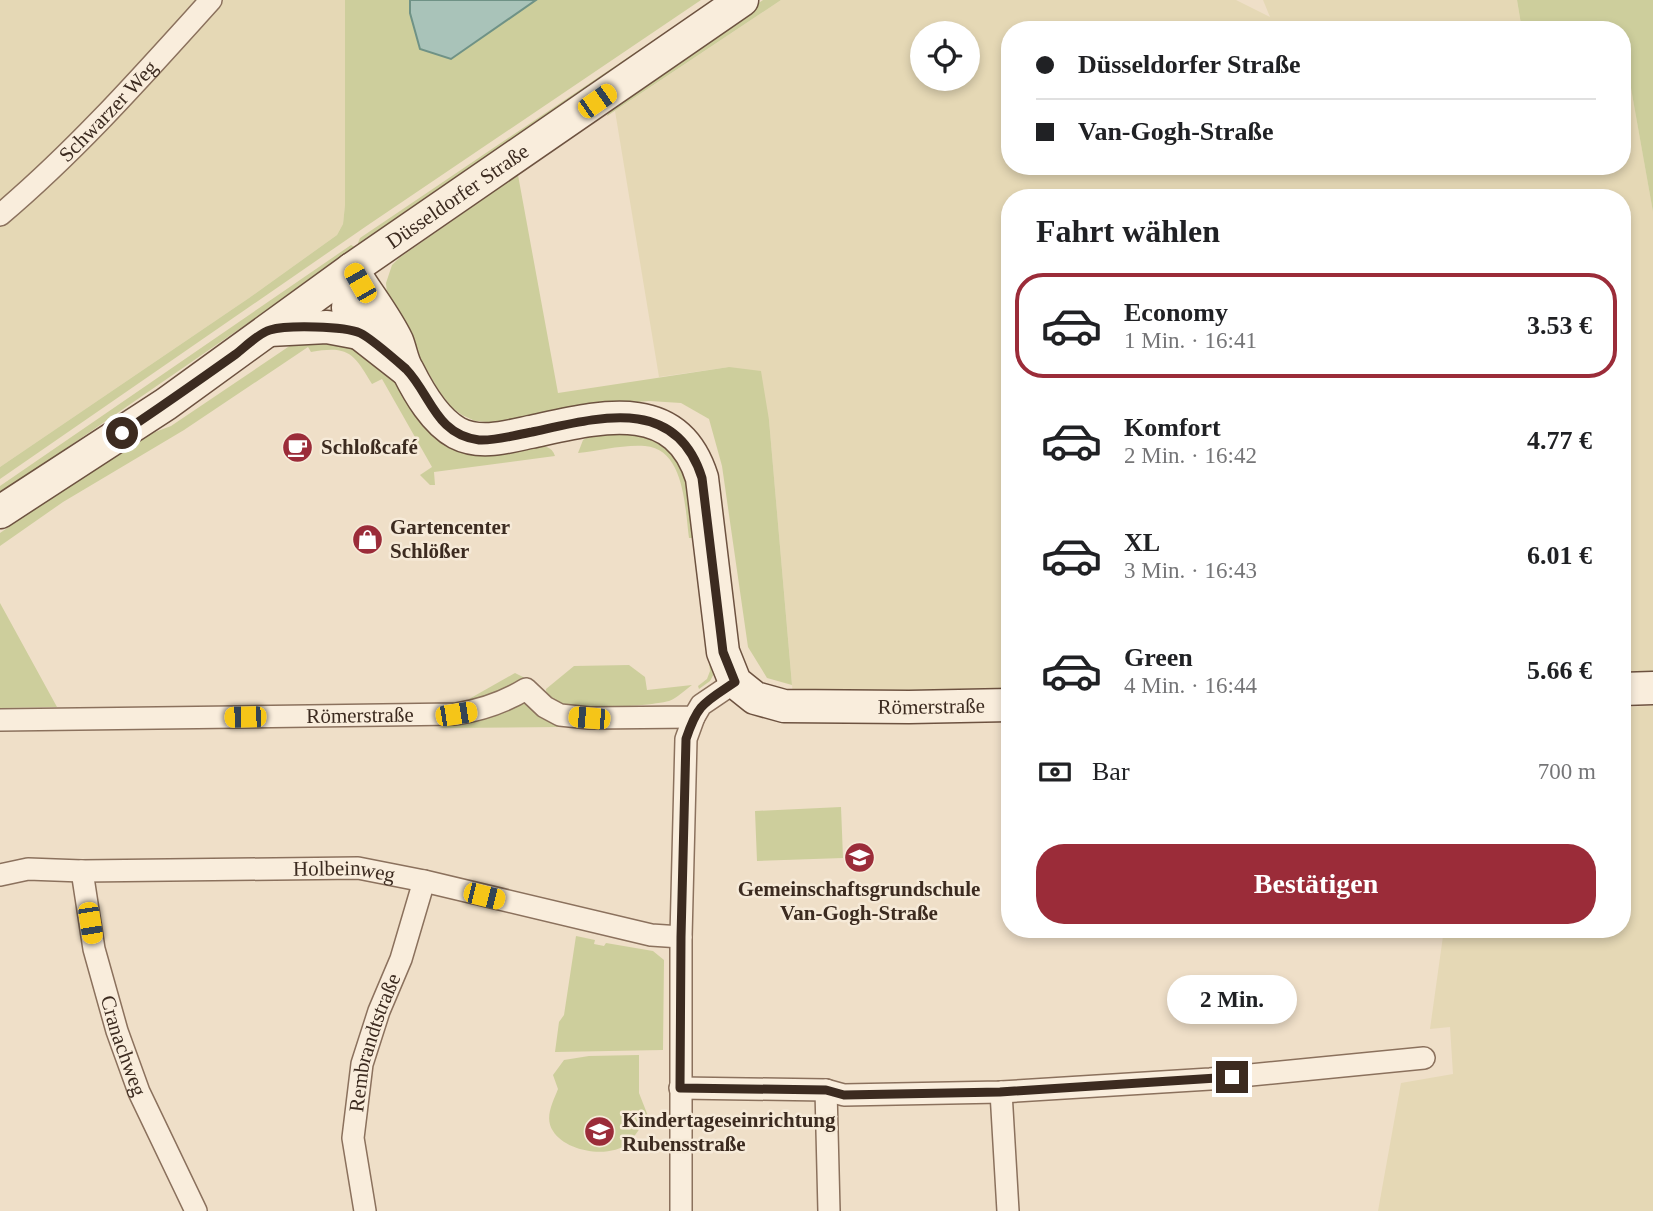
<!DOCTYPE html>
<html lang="de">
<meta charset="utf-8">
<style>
:root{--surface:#fff;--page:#f6f6f6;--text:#202124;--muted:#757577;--line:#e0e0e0;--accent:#9b2c39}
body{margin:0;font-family:"Times New Roman",serif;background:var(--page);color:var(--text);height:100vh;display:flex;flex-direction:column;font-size:26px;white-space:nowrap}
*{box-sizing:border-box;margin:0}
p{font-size:23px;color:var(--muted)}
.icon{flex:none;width:38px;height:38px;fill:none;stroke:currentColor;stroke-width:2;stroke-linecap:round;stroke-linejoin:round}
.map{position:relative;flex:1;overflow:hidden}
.details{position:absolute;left:1001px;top:189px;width:630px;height:749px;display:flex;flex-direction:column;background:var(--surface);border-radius:28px;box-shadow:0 4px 10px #0003}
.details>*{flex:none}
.guide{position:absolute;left:1001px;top:21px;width:630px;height:154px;border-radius:28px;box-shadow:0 4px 10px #0003;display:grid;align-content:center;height:154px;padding:0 35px;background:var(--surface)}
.controls{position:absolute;left:910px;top:21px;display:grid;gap:14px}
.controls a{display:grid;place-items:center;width:70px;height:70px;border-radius:50%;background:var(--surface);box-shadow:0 4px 10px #0003;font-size:35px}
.end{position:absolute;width:32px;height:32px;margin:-16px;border:9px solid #3c2b20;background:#fff;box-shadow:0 0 0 4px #fff}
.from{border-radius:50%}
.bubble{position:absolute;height:49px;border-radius:24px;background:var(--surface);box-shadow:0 4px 10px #0003;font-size:23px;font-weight:700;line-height:49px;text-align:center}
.car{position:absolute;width:21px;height:42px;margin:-21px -10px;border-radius:9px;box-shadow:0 0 5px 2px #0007;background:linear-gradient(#f5c518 24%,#345 0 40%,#f5c518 0 76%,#345 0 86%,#f5c518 0)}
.guide b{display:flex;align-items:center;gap:24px;height:66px;font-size:26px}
.guide b+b{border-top:2px solid var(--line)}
.guide i{width:18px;height:18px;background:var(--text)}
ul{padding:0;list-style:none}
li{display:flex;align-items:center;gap:21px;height:105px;margin:0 14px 10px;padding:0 21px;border:4px solid transparent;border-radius:28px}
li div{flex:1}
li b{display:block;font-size:26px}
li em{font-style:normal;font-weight:700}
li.on{border-color:var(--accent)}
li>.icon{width:63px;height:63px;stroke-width:1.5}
h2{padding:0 35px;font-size:32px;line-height:84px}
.pay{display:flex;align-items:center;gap:18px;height:77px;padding:0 35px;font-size:26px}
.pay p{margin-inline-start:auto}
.action{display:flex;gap:14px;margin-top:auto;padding:14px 35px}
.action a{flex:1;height:80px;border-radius:28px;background:var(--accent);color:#fff;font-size:28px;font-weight:700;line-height:80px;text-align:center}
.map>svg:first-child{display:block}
.farmland{fill:#e5d8b5;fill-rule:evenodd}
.green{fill:#cdce9c}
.water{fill:#a9c3b9;stroke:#6f9286;stroke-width:2}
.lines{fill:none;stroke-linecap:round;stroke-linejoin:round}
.street-casing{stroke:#8b715d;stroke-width:24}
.secondary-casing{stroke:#6d5240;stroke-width:35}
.street{stroke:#f9eddc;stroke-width:21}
.secondary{stroke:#f9eddc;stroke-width:32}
.route{stroke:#3c2b20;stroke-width:9}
.labels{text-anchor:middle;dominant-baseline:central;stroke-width:5;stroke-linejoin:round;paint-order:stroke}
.street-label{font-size:21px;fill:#3c2b20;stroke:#f6ead8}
.poi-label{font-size:21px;font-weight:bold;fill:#3c2b20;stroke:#f6ead8;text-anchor:start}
</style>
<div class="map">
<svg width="1653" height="1211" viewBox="0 0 1653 1211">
<rect width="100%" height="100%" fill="#efdfc8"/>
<!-- farmland -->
<path class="farmland" d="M0 0H204L109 105 0 205Z
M219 0H345V205L343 224 337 235 249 298 0 467V218Z
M781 0H1236L1270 17 1263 0H1517L1522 30H1010V166H1622V77L1629 76 1653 212V678L1622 679V198H1010V694L793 696 769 420 729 367 659 377 615 111ZM922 33H968V79H922Z
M1653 706V1211H1378L1401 1083 1453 1074 1450 1027 1430 1029 1444 929H1622V707Z"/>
<!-- green -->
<path class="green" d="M345 0H410V13L451 59 536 0H701L368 225 0 479V467L249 298 337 235 343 224 345 205Z
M713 0H725L359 245 358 243 360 238Z
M763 0H781L607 116 610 108 619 101Z
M1517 0H1653V212L1629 77H1622V30H1522Z
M518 175 558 393 729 367 761 371 769 420 792 685 767 678 748 647 722 466 709 419 681 403 649 401 625 403 500 423 475 421 462 415 451 407 439 391 394 314 387 294 386 283 392 265 399 258Z
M351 245 357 248 0 494V486Z
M345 339 386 370 411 400 535 446C544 446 552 446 555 456L434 472 435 485H430L420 475 432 467 382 379 372 384C354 354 349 345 311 352L308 347 184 430 63 502 0 546V533L121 449 142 437 171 426 291 345Z
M610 432C652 434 672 446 692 483L717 668 710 681 699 689 698 686 707 679 710 671 696 538H689C685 509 685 449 645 446 625 444 598 451 578 453L583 440 592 435Z
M0 603 57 707 0 708Z
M629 665 645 677 647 690 692 685C685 690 677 698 669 701 651 706 575 711 558 704 550 702 546 696 546 689L574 666Z
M515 673 525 678C510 690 488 701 469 699Z
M523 703 561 725V727L438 728 474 720Z
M841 807 843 858 757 861 755 811Z
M576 936 595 940 594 944 604 946 606 943 653 951 664 960 663 1050 555 1052 559 1022 564 1015Z
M639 1055V1093L648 1116C642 1124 636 1136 628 1143 610 1159 566 1152 553 1131 544 1118 553 1102 558 1089L553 1075 564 1060 589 1056Z"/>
<!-- water -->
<path class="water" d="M410 0H536L451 59 420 49 410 13Z"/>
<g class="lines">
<defs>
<g id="street">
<path id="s1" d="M0 215C77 150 144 74 211 0"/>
<path id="s2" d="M0 720 456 714C482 710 503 703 526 689L545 707 560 715 589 718 694 717 701 705 735 682"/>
<path id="s3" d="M82 871 94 949 117 1031 139 1092 196 1211"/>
<path id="s4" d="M0 875 28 869 82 871 358 868 424 881 651 935 681 937"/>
<path d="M680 1088 826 1090 844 1095 1001 1092 1210 1079 1424 1058"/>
<path d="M826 1090 829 1211"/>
<path d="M1001 1092 1008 1211"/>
<path id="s5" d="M365 1211 353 1138 362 1064 379 1011 401 959 424 881"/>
<path d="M681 1211V937L686 739 694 717"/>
</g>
<g id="secondary">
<path id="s6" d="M352 269C366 293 385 316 397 341 401 351 402 362 408 371 419 393 435 421 457 433 480 445 507 437 530 432 596 418 676 394 702 478L723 652 735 682 755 698 784 706 909 707 1010 705"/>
<path d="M352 269 348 308 359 333 405 369"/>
<path d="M269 330 327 327 359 333"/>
<path id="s7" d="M0 512 166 404 352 269 742 0"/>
<path d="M1622 689 1653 688"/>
</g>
</defs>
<!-- street casing -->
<use href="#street" class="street-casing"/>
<!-- secondary casing -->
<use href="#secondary" class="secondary-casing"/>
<!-- street -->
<use href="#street" class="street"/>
<!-- secondary -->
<use href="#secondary" class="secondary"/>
</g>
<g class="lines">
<!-- route -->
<path class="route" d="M122 433C161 407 198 381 236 354 245 347 259 333 270 330 287 325 344 326 360 333 369 337 398 362 406 369 431 395 436 435 479 440 496 441 515 435 532 432 597 418 676 394 702 478L723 652 735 682C704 703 698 703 686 739L681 937 680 1088 826 1090 844 1095 1000 1092 1232 1077"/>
</g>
<!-- icons -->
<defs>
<symbol id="cafe-disc" viewBox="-11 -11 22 22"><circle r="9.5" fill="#9b2c39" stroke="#f6ead8"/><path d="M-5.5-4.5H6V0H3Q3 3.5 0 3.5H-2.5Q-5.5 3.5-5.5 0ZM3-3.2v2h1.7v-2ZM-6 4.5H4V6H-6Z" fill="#fff"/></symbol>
<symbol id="shop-disc" viewBox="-11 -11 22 22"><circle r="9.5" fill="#9b2c39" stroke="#f6ead8"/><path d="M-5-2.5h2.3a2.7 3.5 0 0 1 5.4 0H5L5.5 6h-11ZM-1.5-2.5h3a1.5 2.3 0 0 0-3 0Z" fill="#fff"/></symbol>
<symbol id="school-disc" viewBox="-11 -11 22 22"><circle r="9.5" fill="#9b2c39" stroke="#f6ead8"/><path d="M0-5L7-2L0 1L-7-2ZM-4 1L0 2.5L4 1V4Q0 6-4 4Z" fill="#fff"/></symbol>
</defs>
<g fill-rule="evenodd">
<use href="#cafe-disc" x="280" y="430" width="35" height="35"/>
<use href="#shop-disc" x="350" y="522" width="35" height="35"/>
<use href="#school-disc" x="842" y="840" width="35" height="35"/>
<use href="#school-disc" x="582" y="1114" width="35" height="35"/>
</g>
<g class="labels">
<!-- street labels -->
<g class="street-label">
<text stroke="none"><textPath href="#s1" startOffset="150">Schwarzer Weg</textPath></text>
<text stroke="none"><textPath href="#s7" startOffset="556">Düsseldorfer Straße</textPath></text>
<text stroke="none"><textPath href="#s6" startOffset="884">Römerstraße</textPath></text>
<text stroke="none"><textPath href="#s2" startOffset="360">Römerstraße</textPath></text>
<text stroke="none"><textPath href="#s4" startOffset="345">Holbeinweg</textPath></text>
<text stroke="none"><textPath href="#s5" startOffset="172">Rembrandtstraße</textPath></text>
<text stroke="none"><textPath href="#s3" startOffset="180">Cranachweg</textPath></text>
</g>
<!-- poi labels -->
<g class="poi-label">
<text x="321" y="447">Schloßcafé</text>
<text x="390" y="527">Gartencenter<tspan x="390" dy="24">Schlößer</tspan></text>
<text x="859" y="889" text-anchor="middle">Gemeinschaftsgrundschule<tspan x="859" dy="24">Van-Gogh-Straße</tspan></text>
<text x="622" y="1120">Kindertageseinrichtung<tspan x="622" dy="24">Rubensstraße</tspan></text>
</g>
</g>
</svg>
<div class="controls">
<a><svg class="icon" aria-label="locate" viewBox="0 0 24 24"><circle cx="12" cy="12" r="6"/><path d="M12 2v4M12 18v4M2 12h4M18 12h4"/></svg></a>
</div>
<i class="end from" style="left:122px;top:433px"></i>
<i class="end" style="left:1232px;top:1077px"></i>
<div class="bubble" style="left:1167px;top:975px;width:130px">2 Min.</div>
<i class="car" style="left:597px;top:101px;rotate:55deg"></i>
<i class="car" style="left:360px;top:283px;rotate:330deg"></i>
<i class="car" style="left:456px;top:714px;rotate:81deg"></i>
<i class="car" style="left:245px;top:717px;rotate:269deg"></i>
<i class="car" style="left:589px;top:718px;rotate:275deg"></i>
<i class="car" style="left:484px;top:896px;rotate:104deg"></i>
<i class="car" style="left:90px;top:923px;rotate:171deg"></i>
<div class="guide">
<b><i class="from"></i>Düsseldorfer Straße</b>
<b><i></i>Van-Gogh-Straße</b>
</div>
<section class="details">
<h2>Fahrt wählen</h2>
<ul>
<li class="on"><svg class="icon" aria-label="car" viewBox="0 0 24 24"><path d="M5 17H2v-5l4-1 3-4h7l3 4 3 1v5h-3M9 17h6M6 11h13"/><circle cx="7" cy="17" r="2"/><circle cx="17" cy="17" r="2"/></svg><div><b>Economy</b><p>1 Min. · 16:41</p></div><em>3.53 €</em></li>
<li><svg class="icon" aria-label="car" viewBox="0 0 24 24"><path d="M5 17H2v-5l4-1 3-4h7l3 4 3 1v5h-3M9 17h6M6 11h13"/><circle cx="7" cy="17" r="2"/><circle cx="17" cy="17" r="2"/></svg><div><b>Komfort</b><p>2 Min. · 16:42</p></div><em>4.77 €</em></li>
<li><svg class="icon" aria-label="car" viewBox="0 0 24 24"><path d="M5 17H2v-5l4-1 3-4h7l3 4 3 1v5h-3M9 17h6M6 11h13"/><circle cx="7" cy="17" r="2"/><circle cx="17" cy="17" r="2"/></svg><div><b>XL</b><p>3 Min. · 16:43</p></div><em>6.01 €</em></li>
<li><svg class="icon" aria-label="car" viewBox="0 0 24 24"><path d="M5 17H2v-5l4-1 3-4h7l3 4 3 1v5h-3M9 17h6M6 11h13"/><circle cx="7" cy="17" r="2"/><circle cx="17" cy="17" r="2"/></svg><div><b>Green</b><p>4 Min. · 16:44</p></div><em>5.66 €</em></li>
</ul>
<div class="pay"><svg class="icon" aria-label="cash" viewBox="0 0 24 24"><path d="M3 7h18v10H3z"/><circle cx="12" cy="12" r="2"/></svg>Bar<p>700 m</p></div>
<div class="action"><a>Bestätigen</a></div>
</section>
</div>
